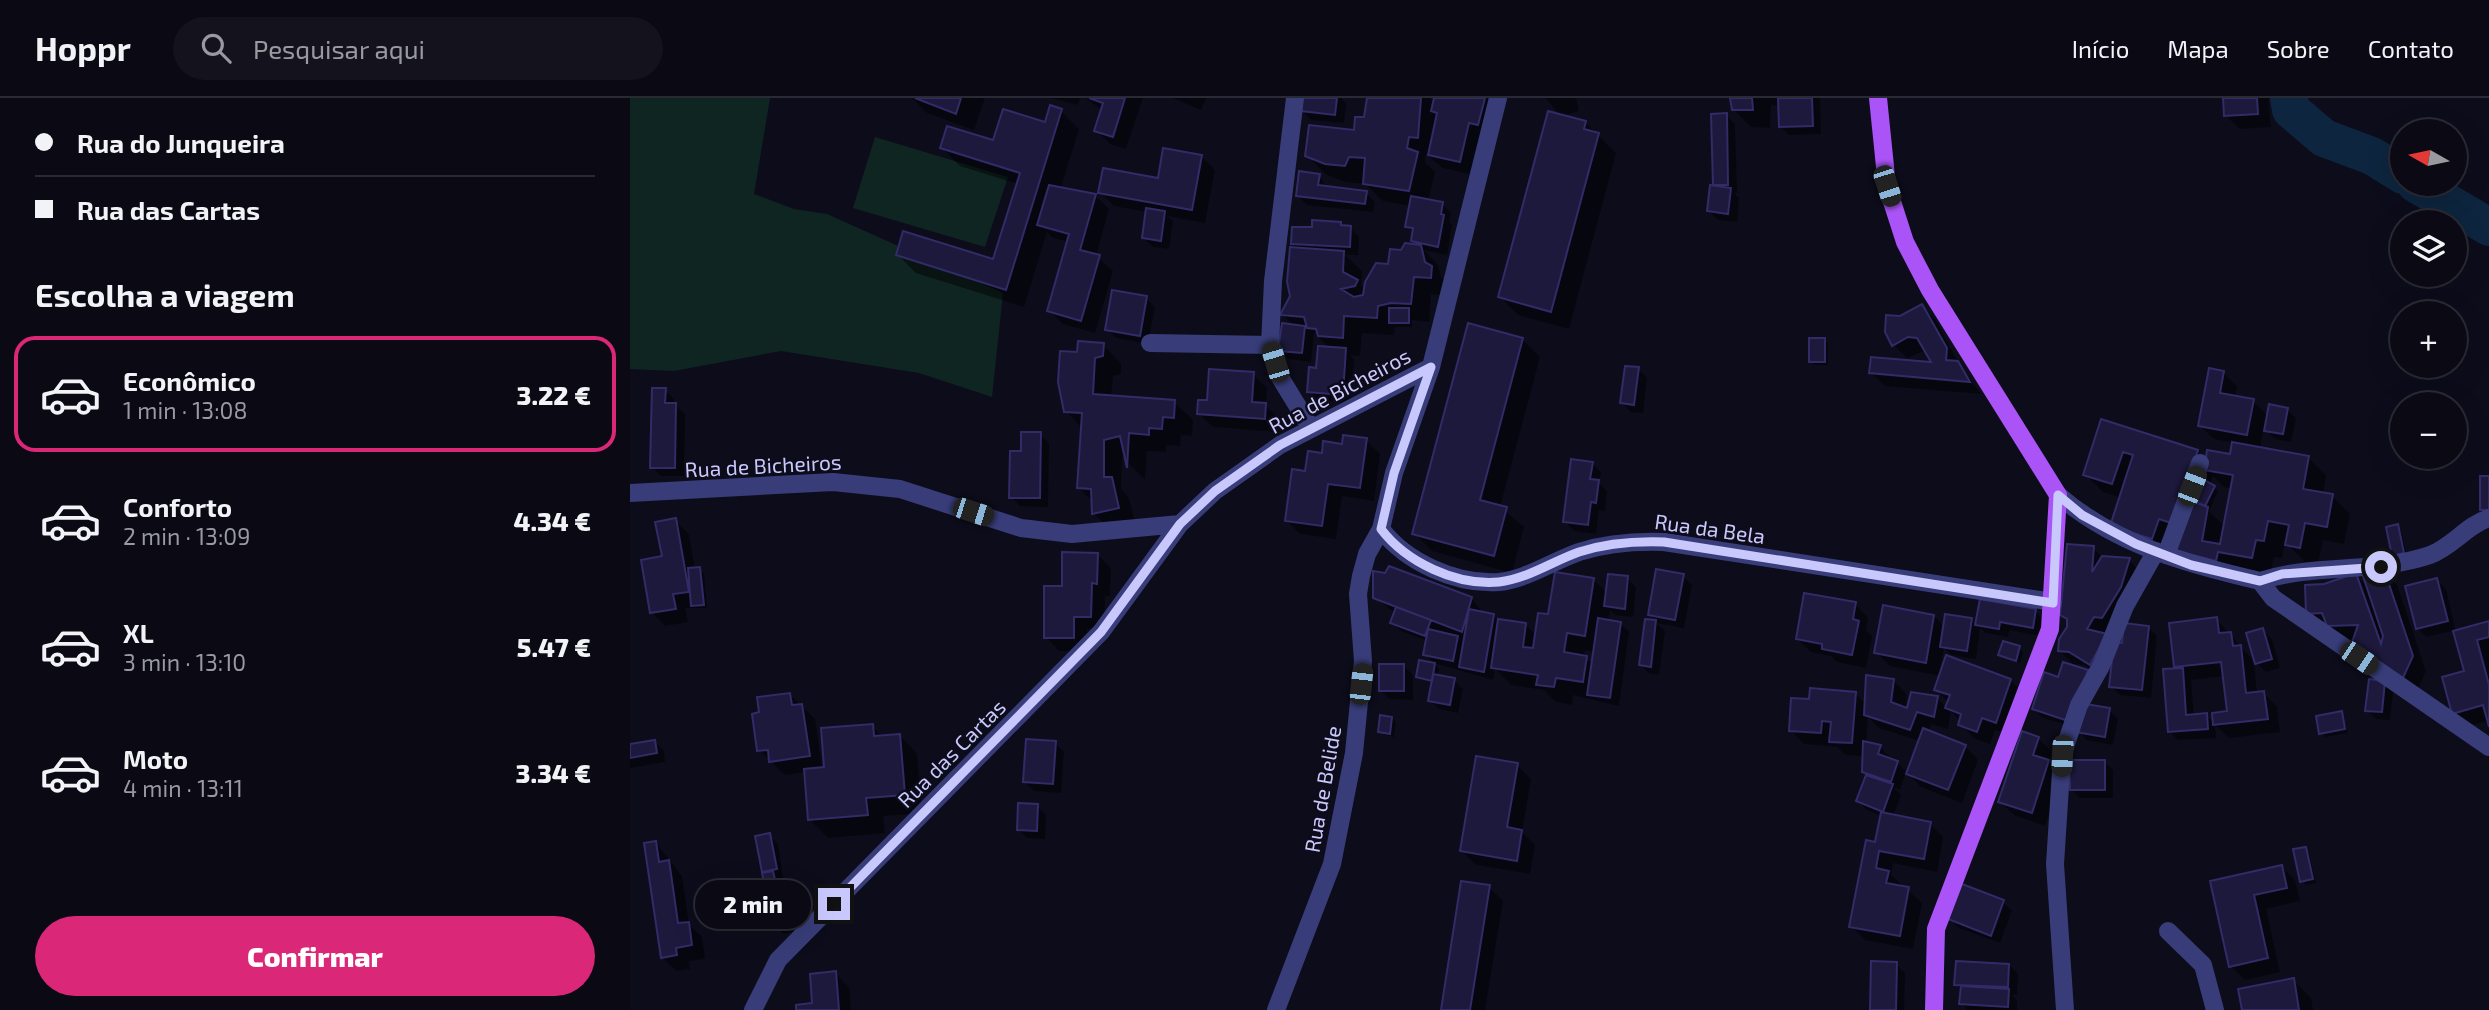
<!DOCTYPE html>
<html lang="pt">
<meta charset="utf-8">
<style>
:root{--surface:#0a0914;--page:#13121d;--text:#f1f3f6;--muted:#999aa0;--line:#2a2a34;--accent:#db2777}
body{margin:0;font-family:"Exo 2",sans-serif;background:var(--page);color:var(--text);height:100vh;display:flex;flex-direction:column;font-size:26px;white-space:nowrap}
*{box-sizing:border-box;margin:0}
p{font-size:23px;color:var(--muted)}
.icon{flex:none;width:38px;height:38px;fill:none;stroke:currentColor;stroke-width:2;stroke-linecap:round;stroke-linejoin:round}
.map{position:relative;flex:1;overflow:hidden}
.side{display:flex;flex-direction:column;background:var(--surface);width:630px}
.side>*{flex:none}
.banner{display:grid;align-content:center;height:154px;padding:0 35px;background:var(--surface)}
.needle{width:46px;rotate:279deg}
.fabs{position:absolute;left:1760px;top:21px;display:grid;gap:14px}
.fabs a{display:grid;place-items:center;width:77px;height:77px;border-radius:50%;background:var(--surface);box-shadow:0 7px 28px #0002,0 0 0 2px var(--line);font-size:35px}
.end{position:absolute;width:32px;height:32px;margin:-16px;border:9px solid #c9c8fd;background:#111;box-shadow:0 0 0 4px #111}
.from{border-radius:50%}
.bubble{position:absolute;height:49px;border-radius:24px;background:var(--surface);box-shadow:0 7px 28px #0002,0 0 0 2px var(--line);font-size:23px;font-weight:800;line-height:49px;text-align:center}
.car{position:absolute;width:21px;height:42px;margin:-21px -10px;border-radius:9px;box-shadow:0 0 5px 2px #0007;background:linear-gradient(#222 24%,#8ab4d8 0 40%,#222 0 76%,#8ab4d8 0 86%,#222 0)}
.banner b{display:flex;align-items:center;gap:24px;height:66px;font-size:26px}
.banner b+b{border-top:2px solid var(--line)}
.banner i{width:18px;height:18px;background:var(--text)}
ul{padding:0;list-style:none}
li{display:flex;align-items:center;gap:21px;height:116px;margin:0 14px 10px;padding:0 21px;border:4px solid transparent;border-radius:21px}
li div{flex:1}
li b{display:block;font-size:26px}
li em{font-style:normal;font-weight:800}
li.current{border-color:var(--accent)}
li>.icon{width:63px;height:63px;stroke-width:1.5}
h2{padding:0 35px;font-size:32px;line-height:84px}
.primary-button{display:flex;gap:14px;margin-top:auto;padding:14px 35px}
.primary-button a{flex:1;height:80px;border-radius:42px;background:var(--accent);color:#fff;font-size:28px;font-weight:800;line-height:80px;text-align:center}
header{display:flex;align-items:center;gap:42px;box-sizing:border-box;height:98px;padding:0 35px;background:var(--surface);border-bottom:2px solid var(--line)}
header strong{font-size:33px}
nav{display:flex;gap:38px;margin-inline-start:auto;font-size:24px}
.search{width:490px;height:63px;background:var(--page);display:flex;align-items:center;gap:18px;box-sizing:border-box;padding:0 24px;border-radius:38px;color:var(--muted);font-size:26px}
main{display:flex;flex:1;min-height:0}
.map>svg:first-child{display:block}
.green{fill:#0f2522}
.shadow{fill:#0007;fill-rule:evenodd}
.lines{fill:none;stroke-linecap:round;stroke-linejoin:round}
.river{stroke:#0d253e;stroke-width:38}
.building{fill:#1c193c;stroke:#312b67;stroke-width:2}
.minor{stroke:#383d79;stroke-width:18}
.major{stroke:#aa54f8;stroke-width:18}
.route{stroke:#c9c8fd;stroke-width:9}
.labels{text-anchor:middle;dominant-baseline:central;stroke-width:5;stroke-linejoin:round;paint-order:stroke}
.street-label{font-size:21px;fill:#c9c8fd;stroke:#0d0c1b}
</style>
<header>
<strong>Hoppr</strong>
<div class="search"><svg class="icon" aria-label="search" viewBox="0 0 24 24"><circle cx="10" cy="10" r="6"/><path d="M15 15l6 6"/></svg>Pesquisar aqui</div>
<nav><a>Início</a><a>Mapa</a><a>Sobre</a><a>Contato</a></nav>
</header>
<main>
<section class="side">
<div class="banner">
<b><i class="from"></i>Rua do Junqueira</b>
<b><i></i>Rua das Cartas</b>
</div>
<h2>Escolha a viagem</h2>
<ul>
<li class="current"><svg class="icon" aria-label="car" viewBox="0 0 24 24"><path d="M5 17H2v-5l4-1 3-4h7l3 4 3 1v5h-3M9 17h6M6 11h13"/><circle cx="7" cy="17" r="2"/><circle cx="17" cy="17" r="2"/></svg><div><b>Econômico</b><p>1 min · 13:08</p></div><em>3.22 €</em></li>
<li><svg class="icon" aria-label="car" viewBox="0 0 24 24"><path d="M5 17H2v-5l4-1 3-4h7l3 4 3 1v5h-3M9 17h6M6 11h13"/><circle cx="7" cy="17" r="2"/><circle cx="17" cy="17" r="2"/></svg><div><b>Conforto</b><p>2 min · 13:09</p></div><em>4.34 €</em></li>
<li><svg class="icon" aria-label="car" viewBox="0 0 24 24"><path d="M5 17H2v-5l4-1 3-4h7l3 4 3 1v5h-3M9 17h6M6 11h13"/><circle cx="7" cy="17" r="2"/><circle cx="17" cy="17" r="2"/></svg><div><b>XL</b><p>3 min · 13:10</p></div><em>5.47 €</em></li>
<li><svg class="icon" aria-label="car" viewBox="0 0 24 24"><path d="M5 17H2v-5l4-1 3-4h7l3 4 3 1v5h-3M9 17h6M6 11h13"/><circle cx="7" cy="17" r="2"/><circle cx="17" cy="17" r="2"/></svg><div><b>Moto</b><p>4 min · 13:11</p></div><em>3.34 €</em></li>
</ul>
<div class="primary-button"><a>Confirmar</a></div>
</section>
<div class="map">
<svg width="1859" height="912" viewBox="0 0 1859 912">
<rect width="100%" height="100%" fill="#0d0c1b"/>
<!-- green -->
<path class="green" d="M0 0H140L124 96 164 111 197 116 373 195 362 299 289 275 151 253 44 273 0 271Z
M245 39 378 79 355 149 223 110Z"/>
<!-- shadow -->
<path class="shadow" d="M282 0H355L344 32 297 15Z
M421 0H450L448 7Z
M456 0H513L496 51 480 46 466 32 473 13Z
M543 0H576L571 12Z
M674 0H711L716 5 714 25 681 22 672 13Z
M740 0H800L805 5 806 0H867L844 77 813 70 796 56 795 64 805 74 798 103 812 106 821 115 819 124 822 127 817 157 794 152 808 167 811 179 819 187 818 197 801 196 799 224 782 222V229H765L764 237 732 235 730 258 720 257 724 261 721 305 688 302 679 293 700 251 684 234 681 264 659 261 650 252 664 228 652 216 662 199 668 152 662 146 684 131 710 125 720 130 729 139 728 157H715L732 173 731 187 736 192 772 154 788 148 783 143 784 135 777 128 781 108 753 103 735 86 715 84 695 76 677 57 725 34 736 21Z
M916 0H946L949 13 931 18 955 24 986 55 939 231 888 217 870 199 930 18Z
M1104 0H1190L1191 36 1159 37 1150 28V8L1141 7 1140 30 1121 29 1103 11Z
M1595 0H1638L1641 29 1610 31 1596 18Z
M431 13 449 31 430 92 465 98 479 111 466 158 483 173 465 235 433 226 419 212 439 144 423 140 417 134 394 209 286 175 268 157 364 163 388 86 330 68 312 50 365 44 416 26Z
M1096 17 1105 26 1107 95H1104L1109 100 1107 124 1088 122 1079 113 1088 90 1085 86Z
M571 58 585 72 575 125 537 118 543 123 539 151 523 149 514 140 517 114 484 108 470 94 529 82Z
M689 78 697 90 736 95 745 104 743 114 677 107 668 98Z
M516 200 525 209 518 246 486 240 477 231Z
M1291 208 1305 221 1330 268 1351 296 1255 288 1241 275 1304 266 1296 252 1277 260 1264 247 1270 220Z
M892 241 910 259 870 409 894 429 882 475 802 453 784 435Z
M1194 241 1198 245V267H1184L1180 263Z
M473 247 491 265V276L483 278 481 299 544 304 563 322 562 338 551 337 550 348 536 347V354L517 353 515 382 499 366 497 358 492 359 491 391 499 400 506 428 482 433 464 416 463 404 449 390 452 330 436 313 449 256Z
M1008 271 1017 280 1013 315 1001 314 992 305Z
M1593 274 1607 288 1605 300 1623 303 1639 319 1657 311 1666 320 1661 344 1645 341 1634 330 1630 350 1678 359 1696 377 1693 396 1702 398 1720 416 1714 446 1693 442 1688 467 1675 464 1655 444 1652 460 1644 459 1640 478 1500 445 1491 400 1473 394 1455 376 1472 323 1567 353 1577 364 1601 358 1604 345 1584 341 1570 328ZM1583 378 1594 389 1602 391 1595 429 1579 413 1588 393 1580 387Z
M623 276 637 290 636 308 649 320 648 334 583 329 569 316 578 304Z
M35 292 44 301V307L55 316 54 378H31L22 369Z
M410 336 419 345 418 409 390 408 381 399 393 354Z
M736 342 750 356 744 403 712 398 706 441 670 436 656 422 693 357Z
M962 365 971 374 969 385 977 393 975 413 969 412 966 436 944 433 935 424Z
M45 422 59 436 65 471 74 475 77 510H55L58 524 35 528 22 514Z
M1767 428 1771 432 1777 459 1768 461Z
M1463 450 1473 460 1499 462 1512 476 1475 537 1494 547 1518 529 1527 538 1521 600 1490 597 1481 588 1484 562 1474 579 1455 567 1443 566 1429 552 1438 530 1439 523 1432 516Z
M467 456 481 470 480 498H475L474 532 457 531V553H429L416 539 434 490Z
M1753 473 1767 487 1796 573 1786 595 1725 541H1712L1678 515 1695 488 1726 477 1740 491Z
M1053 478 1062 487 1054 530 1026 525 1035 533 1029 577 1020 576 1011 567 1016 523 1027 524 1019 516Z
M997 480 1006 489 1003 519 985 517 980 512 978 523 990 525 999 534 989 608 943 597 942 607 926 604 914 592 881 587 865 571 863 582 804 565 795 556 798 543 771 533 762 524 766 516 745 499 841 500 854 516 863 517 869 523 896 527 907 538 920 518 963 481 977 495ZM955 552 965 554 963 566 954 559Z
M1807 482 1816 491 1826 534 1859 525V623L1837 628 1824 615 1836 574 1825 532 1796 539 1787 530Z
M1225 506 1238 520 1236 532 1242 538 1236 570 1207 564 1201 558 1181 554 1167 541Z
M1405 513 1414 522 1411 538 1379 532 1378 539 1356 535 1350 530 1346 561 1321 557 1314 550 1309 576 1380 582 1394 596 1379 637 1365 632 1360 646 1343 640 1321 613 1318 631 1301 626 1298 634 1335 648 1348 662 1332 705 1291 689 1276 674 1270 692 1263 689 1271 697 1263 718 1300 726 1313 739 1307 774 1263 765 1261 777 1292 805 1283 851 1235 842 1221 828 1252 718 1237 712 1228 703 1238 677 1234 673V658L1215 657 1207 649 1174 646 1161 632 1181 603 1225 595 1236 606 1264 583 1277 597 1275 611 1307 600 1317 610 1319 605 1306 591 1311 578 1260 568 1246 554 1304 518 1315 529 1341 521 1347 527ZM1238 619 1249 630 1290 643 1278 675 1267 665 1258 662 1259 658 1250 649 1236 645Z
M1586 521 1624 563 1627 596 1634 595 1647 609 1650 634 1599 640 1585 627 1586 640 1548 642 1539 633 1549 572 1546 569ZM1595 578 1599 614 1585 626 1576 617 1564 618 1561 582Z
M1633 532 1642 541 1650 570 1636 574 1627 565Z
M1389 550 1393 554 1390 565 1370 556Z
M805 566 809 571 807 579 824 582 833 591 828 615 809 611 800 602 803 585 788 579Z
M774 568 783 577V602L759 601 750 592Z
M1457 574 1466 583 1458 608 1479 612 1488 621 1483 647 1456 642 1448 630 1413 620 1404 611 1430 581Z
M1754 584 1763 593 1760 622 1746 621 1737 612Z
M160 597 185 621 193 676 242 628 253 639 269 637 287 656 292 715 253 718 255 735 198 740 180 722 176 674 155 677 129 652Z
M1711 615 1718 635 1695 639 1691 635Z
M762 620 766 624 764 639 754 637 750 633Z
M1408 640 1422 654 1419 664 1432 677 1415 728 1384 717 1370 704Z
M25 644 34 653 35 664 0 670V648Z
M425 645 434 654 431 695 404 693 395 684Z
M1474 663 1483 672V700H1450L1441 691Z
M887 667 901 681 892 734 905 747 900 776 846 767 832 753Z
M407 708 416 717 415 741 397 740 388 731Z
M139 737 148 746 156 800 166 808 171 832 153 836 144 827 127 740Z
M26 745 52 778 59 827 72 839 75 861 59 863 60 871 46 873 32 859Z
M1675 751 1679 755 1686 785 1676 787 1672 783Z
M1651 768 1665 782 1670 803 1636 811 1650 874 1615 882 1601 868 1582 784Z
M1333 788 1373 804 1382 813 1370 845 1329 830 1320 821Z
M859 789 873 803 855 912H813Z
M1266 866 1275 875 1274 912H1242Z
M1379 867 1388 876 1387 897H1382L1387 902V912H1338L1331 905 1332 892 1326 886Z
M205 875 219 889 221 912H168L184 907Z
M1663 882 1681 900 1683 912H1613Z"/>
<g class="lines">
<!-- river -->
<path class="river" d="M1659 0 1661 12 1694 40 1742 58 1773 77
M1786 86 1859 129"/>
</g>
<!-- building -->
<path class="building" d="M285 0H331L326 16Z
M459 0H495L483 39 464 33 473 5Z
M672 0H707L705 17 671 13Z
M737 0H791L788 40 779 39 777 50 788 54 779 93 733 86 735 60 719 59 715 68 695 66 675 58 679 27 724 32 725 19H734Z
M804 0H855L848 27 839 25 830 64 798 57 807 15 801 13Z
M1100 0H1122L1123 12H1102Z
M1148 0H1182L1183 28 1149 29Z
M1593 0H1627L1628 16 1594 18Z
M420 7 432 11 376 192 266 157 273 133 363 161 390 75 310 50 317 28 363 42 373 11 415 24Z
M918 13 956 23 954 31 969 35 921 214 868 199Z
M1097 15 1098 87H1083L1081 16Z
M533 50 572 57 562 112 468 95 473 70 528 80Z
M669 73 690 76 688 87 737 93 735 106 666 98Z
M419 87 466 96 450 152 470 157 451 223 417 213 439 136 407 127Z
M1080 87 1101 90 1098 116 1077 113Z
M781 98 813 104 811 116 814 117 808 149 781 143 783 130 775 129Z
M516 110 535 113 531 143 512 140Z
M682 122 711 124V127L721 128 720 149 661 146 662 129H682Z
M775 145 791 147 795 164 802 168 801 180 784 179 781 206 761 205 748 208 747 220 714 218 713 240 688 238 686 231 677 230 674 219 650 217 660 198 657 184 660 149 714 153 713 174 728 182 725 188 711 191 724 199 733 197 735 184 746 165 758 166 760 151 771 152Z
M482 192 517 198 510 238 475 232Z
M1292 206 1317 250 1316 262 1328 263 1340 284 1239 275 1241 259 1301 264 1287 240 1278 239 1262 248 1255 234 1256 217 1270 218Z
M759 210H779V225H759Z
M652 225 675 228 672 255 648 253Z
M838 225 893 240 850 402 877 409 864 458 782 436Z
M1179 240H1195V264H1179Z
M448 243 474 245 473 258 465 260 463 296 545 302 544 320 533 319 532 331 519 330V337L499 335 497 370 490 338 474 342V379H482L489 410 462 416 461 391 447 390 452 315 434 314 428 284 430 253 447 254Z
M688 248 716 250 713 297 677 294 679 269 686 270Z
M995 268 1009 269 1004 307 990 305Z
M1579 270 1594 273 1590 295 1624 301 1617 337 1568 328Z
M579 271 624 274 622 304 636 305 635 321 567 316 568 302H577Z
M22 290H36L35 305H46L45 370H20Z
M1639 306 1658 310 1653 336 1634 333Z
M1471 321 1568 352 1544 426 1529 421 1522 441 1480 428 1503 357 1493 354 1482 386 1453 377Z
M391 334H411L410 400H379L380 353H391Z
M713 337 737 340 730 390 698 386 692 428 655 423 662 371 675 373 678 353 692 355 693 343 712 346Z
M1602 344 1679 358 1673 391 1703 396 1697 429 1675 425 1670 450 1655 447 1659 427 1638 423 1634 443 1626 442 1622 460 1588 454 1586 463 1539 451 1558 402 1578 409 1572 443 1590 446 1603 377 1574 372 1577 352 1600 356Z
M941 361 963 364 960 381 969 382 966 405 961 404 958 427 933 424Z
M1850 378H1859V412H1850Z
M1569 379 1585 388 1575 408 1559 399Z
M46 420 59 494 43 496 46 511 20 515 11 462 32 458 25 424Z
M1768 426 1774 455 1762 458 1756 429Z
M1437 446 1464 448 1462 474 1472 458 1500 460 1491 489 1472 520 1464 519 1457 531 1477 536 1460 567 1439 554 1428 553 1429 541 1437 529V521L1430 517Z
M432 454 468 455 467 486 462 485 461 519H444V540H414V488H432Z
M759 468 842 499 832 534 743 500V473L755 475Z
M70 469 74 507 61 508 58 470Z
M1026 471 1054 476 1045 522 1018 517Z
M1754 471 1783 558 1772 582 1721 547 1728 527 1697 528 1692 515 1676 516 1675 487 1694 486 1726 475 1751 546 1753 538 1731 472Z
M925 474 964 480 955 538 937 535 934 554 957 558 953 584 926 580 924 589 906 587 908 577 861 570 868 521 896 525 893 549 903 550 908 515 918 516Z
M978 476 998 478 995 511 974 508Z
M1807 480 1818 523 1786 531 1775 488Z
M1174 495 1226 504 1223 521 1229 523 1222 557 1192 551V546L1166 541Z
M1350 501 1406 511 1403 530 1370 524 1369 531 1345 527Z
M1253 507 1304 517 1296 565 1244 555Z
M766 509 801 522 795 538 760 525Z
M839 511 864 516 854 574 829 569Z
M1315 516 1342 520 1337 553 1310 549Z
M1587 519 1589 535 1601 534 1603 548 1611 547 1616 595 1634 593 1638 621 1583 627 1582 615 1597 613 1591 564 1544 569 1539 525Z
M968 520 991 524 980 600 957 597Z
M1015 521 1026 522 1021 569 1009 567Z
M1859 523V539L1847 542 1859 587V629L1853 607 1822 616 1812 579 1834 573 1823 533Z
M1494 525 1519 528 1512 592 1479 589 1484 544 1492 545Z
M1633 530 1642 561 1625 566 1616 535Z
M798 531 828 538 823 563 793 557Z
M1373 543 1390 548 1386 563 1368 557Z
M1316 557 1381 581 1366 625 1352 620 1347 634 1328 627 1331 616 1315 610 1320 597 1304 592Z
M789 562 805 565 802 583 786 579Z
M1433 564 1458 572 1441 624 1402 611 1414 574 1428 579Z
M749 566H774V593H749Z
M1553 570 1556 617 1577 615 1578 631 1538 634 1533 571Z
M803 576 825 580 820 607 798 603Z
M1236 577 1264 581 1261 604 1277 610 1281 594 1308 598 1304 619 1287 614 1280 632 1234 617Z
M1739 581 1755 583 1752 614 1735 613Z
M1180 590 1226 594 1222 645 1199 644 1201 624 1192 623 1191 635 1159 633 1161 600 1179 601Z
M160 595 162 607 172 606 180 658 139 664 138 652 127 653 122 616 129 614 127 599Z
M1450 605 1480 610 1475 639 1445 634Z
M1712 613 1715 631 1689 636 1686 618Z
M750 617 762 619 760 636 748 634Z
M243 626 244 638 270 636 275 697 236 700 238 717 178 722 174 671 194 669 191 630Z
M1293 630 1336 647 1318 692 1276 676Z
M1392 633 1409 639 1403 657 1419 662 1402 715 1368 704Z
M396 641 426 643 423 686 393 684Z
M25 642 27 655 0 660V646Z
M1233 643 1251 647 1248 656 1268 663 1261 684 1232 674Z
M846 658 888 665 877 729 892 732 887 763 830 753Z
M1439 662H1475V692H1440Z
M1236 677 1263 686 1253 714 1226 703Z
M388 705 408 706 407 733 387 732Z
M1251 714 1301 724 1294 761 1249 753 1246 770 1259 773 1256 785 1279 789 1270 838 1219 829 1236 742 1245 744Z
M140 735 147 771 132 774 125 738Z
M26 743 29 764 39 762 48 825 59 824 62 847 46 850 47 857 31 860 14 745Z
M1676 749 1683 781 1670 784 1663 751Z
M1652 767 1657 790 1624 797 1638 860 1599 869 1580 783Z
M143 773 149 799 157 798 163 823 143 828 132 775Z
M831 783 860 787 840 912H811Z
M1332 786 1374 802 1361 838 1318 821Z
M1241 863 1267 864 1266 912H1240Z
M1326 863 1379 866 1378 889 1324 887Z
M206 873 209 912H166V907L182 905 180 876Z
M1664 880 1669 912H1612L1608 891Z
M1331 888 1379 891 1378 909 1329 906Z"/>
<g class="lines">
<!-- minor -->
<path class="minor" d="M665 0 643 183 640 247 651 281 681 330
M520 245 640 247
M0 395 203 384 270 391 391 430 442 436 550 426
M1428 397C1486 447 1557 466 1630 483L1643 500 1859 649
M751 431C776 464 826 487 869 484 897 481 923 463 949 454 977 445 1005 443 1034 444L1423 504
M1536 457 1570 365
M1630 483C1685 465 1744 476 1800 457 1822 449 1837 427 1859 420
M1538 833 1573 867 1585 912
M123 912 148 862 471 534 550 426 585 393 650 347 801 269
M646 912 702 766 724 655 733 563 728 496 731 478 737 456 751 431 764 375 801 269 868 0
M1435 912 1425 766 1432 658 1449 607 1471 568 1495 508 1526 453"/>
<!-- major -->
<path class="major" d="M1248 0 1257 88 1275 144 1300 192 1428 397 1420 531 1306 831 1304 912"/>
</g>
<g class="lines">
<!-- route -->
<path class="route" d="M204 806 471 534 550 426 585 393 650 347 801 269 764 375 751 431C776 464 826 488 869 484 897 481 923 463 949 454 977 445 1005 443 1034 444L1423 505 1428 397 1452 417 1506 446 1561 467 1630 483 1652 476 1751 469"/>
</g>
<g class="labels">
<!-- street labels -->
<g class="street-label">
<text transform="translate(709 292) rotate(-28)">Rua de Bicheiros</text>
<text transform="translate(133 367) rotate(-3)">Rua de Bicheiros</text>
<text transform="translate(1080 430) rotate(8)">Rua da Bela</text>
<text transform="translate(321 655) rotate(-45)">Rua das Cartas</text>
<text transform="translate(692 691) rotate(-80)">Rua de Belide</text>
</g>
</g>
</svg>
<div class="fabs">
<a><svg class="needle" viewBox="-14 -14 28 28"><path d="M0-13l5 13h-10z" fill="#e53935"/><path d="M0 13l5-13h-10z" fill="#999aa0"/></svg></a>
<a><svg class="icon" aria-label="layers" viewBox="0 0 24 24"><path d="M12 4l9 5-9 5-9-5zM3 14l9 5 9-5"/></svg></a>
<a>+</a>
<a>−</a>
</div>
<i class="end from" style="left:1751px;top:469px"></i>
<i class="end" style="left:204px;top:806px"></i>
<div class="bubble" style="left:65px;top:782px;width:116px">2 min</div>
<i class="car" style="left:1257px;top:88px;rotate:162deg"></i>
<i class="car" style="left:645px;top:264px;rotate:343deg"></i>
<i class="car" style="left:1562px;top:388px;rotate:21deg"></i>
<i class="car" style="left:343px;top:414px;rotate:108deg"></i>
<i class="car" style="left:1729px;top:560px;rotate:124deg"></i>
<i class="car" style="left:731px;top:586px;rotate:6deg"></i>
<i class="car" style="left:1432px;top:658px;rotate:183deg"></i>
</div>
</main>
